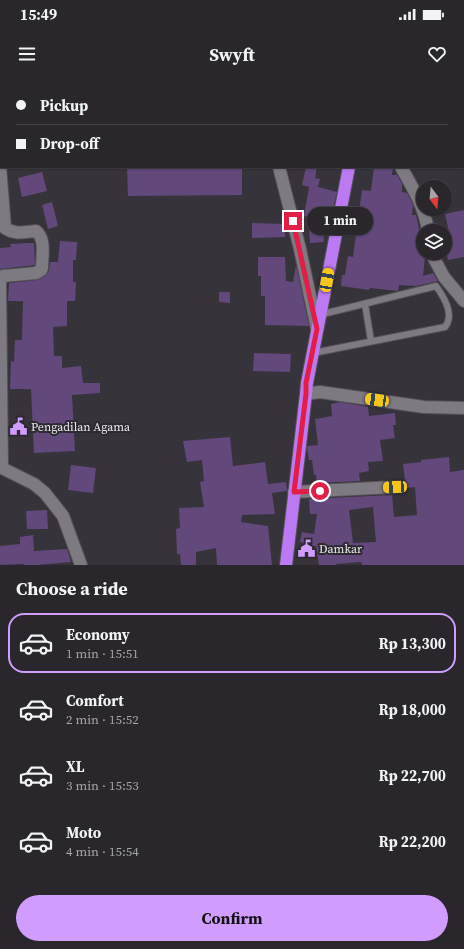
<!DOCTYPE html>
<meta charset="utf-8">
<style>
:root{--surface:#29262c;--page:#353238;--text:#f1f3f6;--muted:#a5a5a9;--line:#454348;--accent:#d09dff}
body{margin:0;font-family:"Source Serif 4",serif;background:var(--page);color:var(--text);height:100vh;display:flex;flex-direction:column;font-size:15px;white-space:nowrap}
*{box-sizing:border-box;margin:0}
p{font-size:13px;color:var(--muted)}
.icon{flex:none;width:22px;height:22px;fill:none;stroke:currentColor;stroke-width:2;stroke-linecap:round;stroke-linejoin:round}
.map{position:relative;height:485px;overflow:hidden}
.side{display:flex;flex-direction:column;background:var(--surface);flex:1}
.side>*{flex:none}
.hud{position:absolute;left:0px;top:0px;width:464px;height:88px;box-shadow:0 1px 3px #0004,0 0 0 1px var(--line);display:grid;align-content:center;height:88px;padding:0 16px;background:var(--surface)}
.needle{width:26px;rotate:164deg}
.fabs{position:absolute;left:416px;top:100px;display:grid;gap:8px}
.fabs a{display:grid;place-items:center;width:36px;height:36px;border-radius:50%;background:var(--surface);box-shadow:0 1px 3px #0004,0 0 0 1px var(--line);font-size:20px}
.end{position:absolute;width:18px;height:18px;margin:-9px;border:5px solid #e11d48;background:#fff;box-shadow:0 0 0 2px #fff}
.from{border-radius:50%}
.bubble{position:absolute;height:28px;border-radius:14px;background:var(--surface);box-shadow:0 1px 3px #0004,0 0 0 1px var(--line);font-size:13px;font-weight:700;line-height:28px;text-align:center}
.car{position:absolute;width:12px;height:24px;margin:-12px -6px;border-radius:5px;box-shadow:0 0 3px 1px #0007;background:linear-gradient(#f5c518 24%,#345 0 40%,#f5c518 0 76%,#345 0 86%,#f5c518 0)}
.hud b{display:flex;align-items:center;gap:14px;height:38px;font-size:15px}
.hud b+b{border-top:1px solid var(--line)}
.hud i{width:10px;height:10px;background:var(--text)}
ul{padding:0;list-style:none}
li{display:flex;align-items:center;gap:12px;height:60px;margin:0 8px 6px;padding:0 8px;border:2px solid transparent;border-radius:16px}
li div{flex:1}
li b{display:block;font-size:15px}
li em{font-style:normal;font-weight:700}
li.active{border-color:var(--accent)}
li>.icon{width:36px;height:36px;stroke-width:1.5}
h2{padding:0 16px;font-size:18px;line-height:48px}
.cta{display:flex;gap:8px;margin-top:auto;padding:8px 16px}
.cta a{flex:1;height:46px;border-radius:24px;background:var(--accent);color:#111;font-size:16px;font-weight:700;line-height:46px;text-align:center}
.status{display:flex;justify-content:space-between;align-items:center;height:28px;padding:0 20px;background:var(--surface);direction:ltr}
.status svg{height:11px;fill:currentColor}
header{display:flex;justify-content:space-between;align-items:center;height:52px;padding:0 16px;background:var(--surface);font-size:18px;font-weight:700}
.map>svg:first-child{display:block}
.building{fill:#63487c;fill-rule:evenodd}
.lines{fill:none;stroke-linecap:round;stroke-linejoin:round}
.lane-casing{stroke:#545157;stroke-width:8}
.street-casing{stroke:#545157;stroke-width:14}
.highway-casing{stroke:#545157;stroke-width:14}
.lane{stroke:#7e7a82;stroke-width:6}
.street{stroke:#7e7a82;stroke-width:12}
.highway{stroke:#bb7af2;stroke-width:12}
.route{stroke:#e11d48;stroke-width:5}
.labels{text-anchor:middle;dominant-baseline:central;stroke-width:4;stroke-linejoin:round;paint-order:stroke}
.poi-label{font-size:12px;fill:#edebef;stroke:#2c2930;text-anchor:start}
</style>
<div class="status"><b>15:49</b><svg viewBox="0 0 49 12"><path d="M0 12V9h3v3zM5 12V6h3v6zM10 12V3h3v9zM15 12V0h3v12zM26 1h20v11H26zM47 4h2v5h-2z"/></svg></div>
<header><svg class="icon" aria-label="menu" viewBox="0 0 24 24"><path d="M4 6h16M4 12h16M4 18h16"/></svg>Swyft<svg class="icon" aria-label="heart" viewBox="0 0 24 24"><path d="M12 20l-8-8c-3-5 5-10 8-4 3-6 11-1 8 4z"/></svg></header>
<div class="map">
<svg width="464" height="485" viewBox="0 0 464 485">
<rect width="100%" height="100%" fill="#37333a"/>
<!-- building -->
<path class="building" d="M127 87H242V115L128 116Z
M306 87H317L315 98 320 99 318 107 337 112 333 129 322 126 324 162 310 163 308 137 304 136 309 107 302 105Z
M374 87H393L392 95H397L402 104V112L407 113 413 125 412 135H416L420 153 423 156V173L425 177 423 196 433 193 438 201 416 206 399 205 398 211 370 208 369 210 341 206 342 195H345L348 176 353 177 362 110 371 111Z
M42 92 47 111 22 117 18 98Z
M52 122 58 146 48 149 42 125Z
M464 130V177L448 180 445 166V158L450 157 445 134Z
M252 143 285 144V157L252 158Z
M60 161 77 162 76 180H73V202H76L75 221H67V246L53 247 54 276H62V288L81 286 83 303H100V313L72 315 75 371 34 373 31 309H10L11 281 14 282 15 260H22L23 221H8L9 203 37 200 45 196 49 191 50 182H58Z
M28 163H34L35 185 0 189V168L11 167 10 164Z
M258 177H285L286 201 293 202 296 185 309 246 265 245V216H261V196H258Z
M219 212H230V223L219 222Z
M254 273 291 274 290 292 253 291Z
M340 322 368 327 369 336 395 333 396 345H393L395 358 380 360 383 381 368 382 369 391 359 393 360 401 317 403 316 395H314L312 380H309L307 368V366L318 365 315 339 332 336 331 324Z
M230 357 233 386 265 382 268 404 286 402 287 411 272 413 275 434 242 435 241 442 268 446 272 485H217L216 468 196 472V485H181L180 474H177L176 449 180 448 179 428 204 427 200 402 204 401 202 380 187 382 183 361Z
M449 377 450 392 464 390V485H362L361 482 335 484 336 485H319L316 466H312V464L300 462 302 452 314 454 317 434H310L309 419 392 415 394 437 417 435 415 407 406 408 403 384 421 382V380ZM373 427 376 462 353 463 349 430Z
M71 385 96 388 93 413 68 410Z
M47 430 48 449H27L26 431Z
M33 455 34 471 67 469 71 482 37 485H24V484L0 485V466L20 464V457Z"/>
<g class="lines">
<defs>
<path id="lane" d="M365 224 371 261
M313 273 445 247C455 235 444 217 436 206L319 235"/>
<path id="street" d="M16 0 17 1
M251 0V1
M39 1 43 0
M463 6H464
M0 25 1 24
M0 62V86L5 148C15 155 25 152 36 151 46 159 42 176 42 188L41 190 36 193 3 196 0 201 2 388
M279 87 300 169 317 249
M401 87C412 106 425 128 428 151
M431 173 444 197 464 221
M306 314 320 312 424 327 464 328
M0 387 34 404 45 413 63 436 81 485
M294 412 395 407"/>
<path id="highway" d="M360 0V1
M368 1 369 0
M286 485 306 314 307 303 349 87"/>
</defs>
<!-- lane casing -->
<use href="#lane" class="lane-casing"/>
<!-- street casing -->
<use href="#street" class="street-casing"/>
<!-- highway casing -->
<use href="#highway" class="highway-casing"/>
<!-- lane -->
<use href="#lane" class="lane"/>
<!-- street -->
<use href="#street" class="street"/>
<!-- highway -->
<use href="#highway" class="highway"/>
</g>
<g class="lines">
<!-- route -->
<path class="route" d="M293 141 317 249 306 303V314L294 412 320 411"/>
</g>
<!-- icons -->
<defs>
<symbol id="civic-bare" viewBox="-9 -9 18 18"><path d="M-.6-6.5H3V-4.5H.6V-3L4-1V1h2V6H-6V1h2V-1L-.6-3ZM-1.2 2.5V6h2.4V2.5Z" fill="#d09dff" stroke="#2c2930" stroke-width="2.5" paint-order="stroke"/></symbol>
</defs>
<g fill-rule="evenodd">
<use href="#civic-bare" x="6" y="334" width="25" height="25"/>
<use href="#civic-bare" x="294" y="456" width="25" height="25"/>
</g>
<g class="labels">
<!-- poi labels -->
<g class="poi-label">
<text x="31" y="347">Pengadilan Agama</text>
<text x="319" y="469">Damkar</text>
</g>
</g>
</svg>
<div class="fabs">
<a><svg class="needle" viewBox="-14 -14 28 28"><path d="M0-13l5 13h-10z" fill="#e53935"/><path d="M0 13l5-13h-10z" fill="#a5a5a9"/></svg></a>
<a><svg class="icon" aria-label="layers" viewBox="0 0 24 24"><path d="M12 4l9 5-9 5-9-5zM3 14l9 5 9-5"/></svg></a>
</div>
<i class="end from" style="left:320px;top:411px"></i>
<i class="end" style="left:293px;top:141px"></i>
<div class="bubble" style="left:307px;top:127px;width:66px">1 min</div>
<i class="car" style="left:327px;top:200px;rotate:10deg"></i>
<i class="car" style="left:377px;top:320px;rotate:278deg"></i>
<i class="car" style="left:395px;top:407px;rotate:267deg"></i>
<div class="hud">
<b><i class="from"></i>Pickup</b>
<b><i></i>Drop-off</b>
</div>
</div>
<section class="side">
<h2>Choose a ride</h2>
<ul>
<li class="active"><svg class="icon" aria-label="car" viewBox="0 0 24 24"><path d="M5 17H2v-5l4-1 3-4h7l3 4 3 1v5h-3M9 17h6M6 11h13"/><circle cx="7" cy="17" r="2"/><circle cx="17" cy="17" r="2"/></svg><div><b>Economy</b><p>1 min · 15:51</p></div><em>Rp 13,300</em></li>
<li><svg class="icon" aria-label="car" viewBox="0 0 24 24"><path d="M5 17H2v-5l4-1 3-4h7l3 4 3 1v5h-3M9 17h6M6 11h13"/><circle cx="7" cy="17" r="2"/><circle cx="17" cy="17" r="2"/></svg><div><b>Comfort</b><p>2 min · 15:52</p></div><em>Rp 18,000</em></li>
<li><svg class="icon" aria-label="car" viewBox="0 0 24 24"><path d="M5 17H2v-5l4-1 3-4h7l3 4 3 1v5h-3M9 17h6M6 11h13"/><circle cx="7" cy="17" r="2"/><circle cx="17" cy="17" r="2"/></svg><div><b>XL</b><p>3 min · 15:53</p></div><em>Rp 22,700</em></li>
<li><svg class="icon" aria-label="car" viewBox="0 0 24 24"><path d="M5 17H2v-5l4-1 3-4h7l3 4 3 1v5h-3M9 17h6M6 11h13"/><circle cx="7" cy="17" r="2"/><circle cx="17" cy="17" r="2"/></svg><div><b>Moto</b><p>4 min · 15:54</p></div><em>Rp 22,200</em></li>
</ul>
<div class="cta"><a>Confirm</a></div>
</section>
